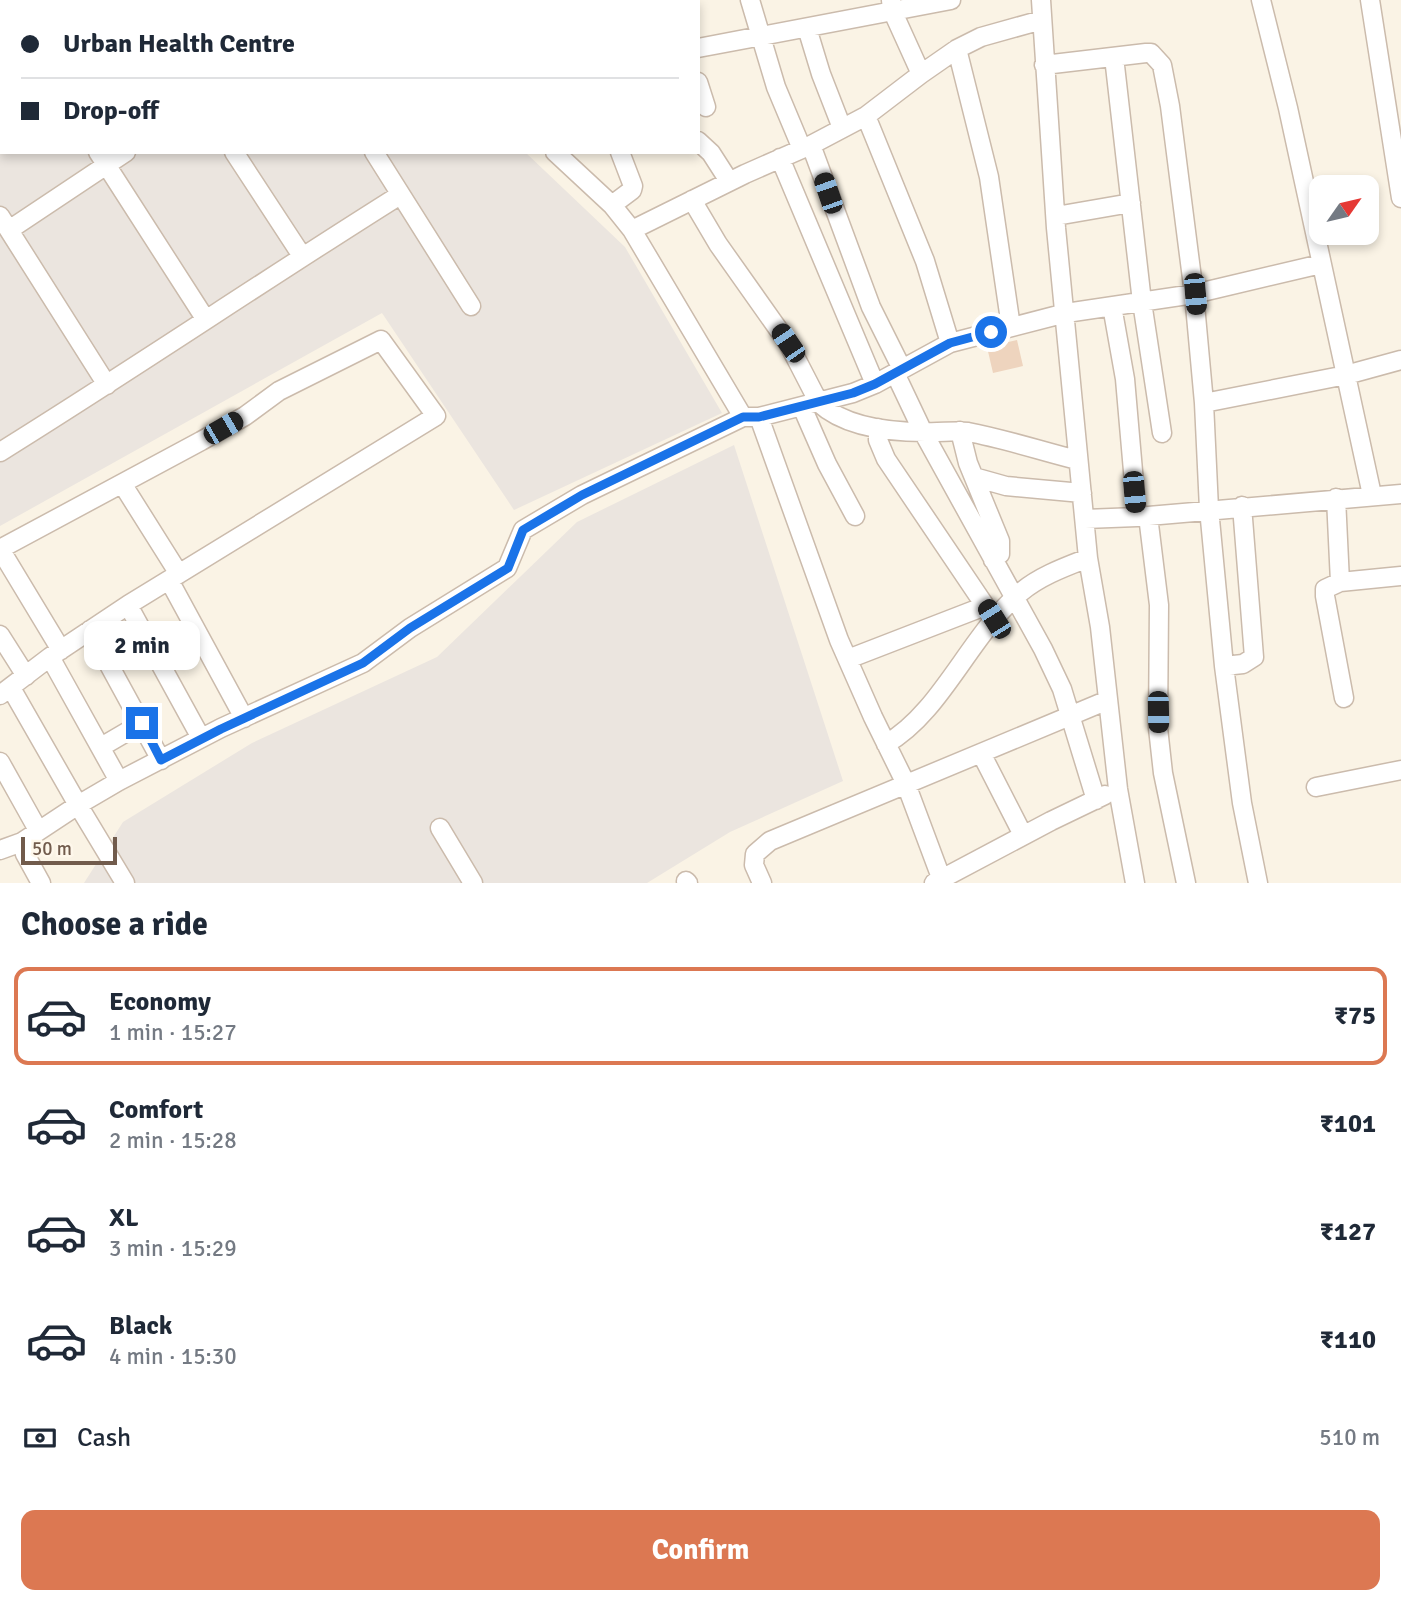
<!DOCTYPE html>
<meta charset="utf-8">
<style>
:root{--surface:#fff;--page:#f6f6f7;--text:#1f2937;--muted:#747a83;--line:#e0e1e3;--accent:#dc7852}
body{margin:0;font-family:Signika,sans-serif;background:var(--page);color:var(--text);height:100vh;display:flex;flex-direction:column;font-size:26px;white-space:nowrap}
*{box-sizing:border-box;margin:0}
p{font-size:23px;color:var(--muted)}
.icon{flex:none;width:38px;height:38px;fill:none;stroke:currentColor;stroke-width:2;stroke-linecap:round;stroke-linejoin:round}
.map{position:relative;height:883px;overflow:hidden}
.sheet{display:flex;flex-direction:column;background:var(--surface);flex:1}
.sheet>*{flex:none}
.guide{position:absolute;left:0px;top:0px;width:700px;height:154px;box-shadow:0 4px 10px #0003;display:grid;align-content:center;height:154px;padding:0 21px;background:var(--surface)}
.needle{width:46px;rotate:56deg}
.fabs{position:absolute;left:1309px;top:175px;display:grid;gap:14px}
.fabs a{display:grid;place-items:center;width:70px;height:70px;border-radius:14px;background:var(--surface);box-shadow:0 4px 10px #0003;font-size:35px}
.scale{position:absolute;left:21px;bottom:18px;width:96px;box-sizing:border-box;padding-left:7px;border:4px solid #715b4c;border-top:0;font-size:19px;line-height:24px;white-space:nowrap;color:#715b4c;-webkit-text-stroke:5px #fef7eb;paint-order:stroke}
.end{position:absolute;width:32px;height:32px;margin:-16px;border:9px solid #1a73e8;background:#fff;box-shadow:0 0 0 4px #fff}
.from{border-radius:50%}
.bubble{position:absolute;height:49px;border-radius:14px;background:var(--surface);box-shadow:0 4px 10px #0003;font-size:23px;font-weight:700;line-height:49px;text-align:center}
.car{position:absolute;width:21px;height:42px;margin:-21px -10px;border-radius:9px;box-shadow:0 0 5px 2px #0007;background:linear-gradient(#222 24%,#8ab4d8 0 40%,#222 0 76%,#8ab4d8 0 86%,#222 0)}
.guide b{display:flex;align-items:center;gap:24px;height:66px;font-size:26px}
.guide b+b{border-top:2px solid var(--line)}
.guide i{width:18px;height:18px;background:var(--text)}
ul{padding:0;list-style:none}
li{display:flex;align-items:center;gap:21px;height:98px;margin:0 14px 10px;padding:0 7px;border:4px solid transparent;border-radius:14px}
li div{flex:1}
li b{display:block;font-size:26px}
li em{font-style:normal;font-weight:700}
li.on{border-color:var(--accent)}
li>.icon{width:63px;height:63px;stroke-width:1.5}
h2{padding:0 21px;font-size:32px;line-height:84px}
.pay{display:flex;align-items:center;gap:18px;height:77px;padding:0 21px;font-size:26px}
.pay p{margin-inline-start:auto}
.button{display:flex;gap:14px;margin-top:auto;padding:14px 21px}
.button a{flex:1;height:80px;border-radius:14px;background:var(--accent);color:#fff;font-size:28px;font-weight:700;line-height:80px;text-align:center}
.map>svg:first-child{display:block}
.industrial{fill:#ebe5df}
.building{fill:#eed4be}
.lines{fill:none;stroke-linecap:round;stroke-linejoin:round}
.minor-casing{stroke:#cbbbac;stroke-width:21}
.minor{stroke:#fff;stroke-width:18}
.route{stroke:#1a73e8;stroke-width:9}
</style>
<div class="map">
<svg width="1401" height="883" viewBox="0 0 1401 883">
<rect width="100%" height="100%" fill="#faf3e5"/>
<!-- industrial -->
<path class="industrial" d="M0 0H381L382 2H2V152H525L625 247 722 413 514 510 382 313 0 526Z
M734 445 843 781 730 832 647 883H84L123 822 252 743 437 657 577 522Z"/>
<!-- building -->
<path class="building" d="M1017 340 1023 366 993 373 987 347Z"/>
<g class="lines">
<defs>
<path id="minor" d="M136 0 137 2
M276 0 277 2
M396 0 398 2
M487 0 488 2
M646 0V2
M679 0V2
M750 0 776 87 802 149
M891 0 892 10 921 74
M1041 0 1056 228 1088 558 1100 627 1118 789 1135 883
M1261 0 1288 108 1372 495
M1370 0 1401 198
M590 2H594
M0 10 2 13
M807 28 821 74 842 128
M698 48 951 0
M957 49 989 177 1011 327
M1114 57 1142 302 1162 433
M1044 65 1146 53H1151L1162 65 1170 106 1194 294 1204 403 1209 509 1224 666 1242 803 1258 883
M0 68 2 67
M698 82 706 107
M866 116 925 261 950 343
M698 141 711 153 729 181
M811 145 871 307 902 369
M98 152 206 320
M234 152 302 256
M374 152 471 306
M555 152 612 205 632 230 743 417H759L853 393 875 384 950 343 1066 313 1194 294 1321 264
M780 158 875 384
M692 200 718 244 788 343 819 403C845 427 891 432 925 432 940 433 954 430 968 432 1005 439 1041 451 1077 460
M612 205 632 190 633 186 620 152
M0 216 107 385
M1056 216 1131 203
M9 230 126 152
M632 230 745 174 811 145 866 116 921 74 957 49 981 37 1042 20
M1112 306 1125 379 1137 517
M895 373 923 432 1043 649 1062 689 1096 800
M1204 403 1346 375 1401 360
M802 407 827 464 855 516
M759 417 839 640 873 717 906 784 943 883
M878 428V440L886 459 994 619
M960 431 968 463 1000 541V554L993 560
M0 452C135 368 266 279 400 195
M974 477 1006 486 1082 493
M123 485 179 574
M1336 498 1340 582
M1148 516 1159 605 1158 728 1163 773 1186 883
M1085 519 1137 517 1401 494
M169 580 244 718
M128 605 201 738
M90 630 161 760
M0 635 26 676
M50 657 119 781
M848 659 985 606
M1224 666 1243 664 1254 657 1242 506
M11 688 78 805 125 883
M0 695 50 657 128 605 436 416 381 340 279 391 245 416 201 441 0 549 61 650
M1344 698 1325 596V589L1340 582 1401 576
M886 744C942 712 970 634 1021 592 1040 576 1065 567 1088 558
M101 747 142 723
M981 753 1023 835
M0 762 38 830
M1316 787 1401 770
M440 828 473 883
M0 850 22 842
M686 881 688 883
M41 883 25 854 22 842 78 805 119 781 221 728 363 663 410 628 507 568 523 530 582 495 743 417
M762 883 754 865 755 854 770 841 1108 700
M934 883 1051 821 1105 795"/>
</defs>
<!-- minor casing -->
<use href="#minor" class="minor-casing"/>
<!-- minor -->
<use href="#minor" class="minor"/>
</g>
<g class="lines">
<!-- route -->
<path class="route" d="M142 723 161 760 221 729 363 663 410 628 508 568 523 530 582 495 743 417H759L853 393 875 384 950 343 991 332"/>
</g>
</svg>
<div class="fabs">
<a><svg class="needle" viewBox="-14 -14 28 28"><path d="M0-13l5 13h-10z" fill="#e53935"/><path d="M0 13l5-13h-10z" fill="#747a83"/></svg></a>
</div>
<div class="scale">50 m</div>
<i class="end from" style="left:991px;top:332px"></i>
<i class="end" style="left:142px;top:723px"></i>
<div class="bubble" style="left:84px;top:621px;width:116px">2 min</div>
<i class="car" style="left:828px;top:193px;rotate:341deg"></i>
<i class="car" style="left:1195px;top:294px;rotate:175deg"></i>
<i class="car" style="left:788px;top:343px;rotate:326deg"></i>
<i class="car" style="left:223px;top:428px;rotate:60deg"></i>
<i class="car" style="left:1134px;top:492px;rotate:175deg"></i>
<i class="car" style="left:994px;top:619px;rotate:328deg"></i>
<i class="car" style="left:1158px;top:712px;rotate:179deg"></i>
<div class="guide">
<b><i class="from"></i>Urban Health Centre</b>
<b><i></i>Drop-off</b>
</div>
</div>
<section class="sheet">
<h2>Choose a ride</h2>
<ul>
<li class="on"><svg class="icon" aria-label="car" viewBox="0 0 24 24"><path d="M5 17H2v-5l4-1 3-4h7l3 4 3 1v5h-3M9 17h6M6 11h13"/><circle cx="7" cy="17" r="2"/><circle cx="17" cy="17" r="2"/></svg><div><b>Economy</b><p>1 min · 15:27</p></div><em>₹75</em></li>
<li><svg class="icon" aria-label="car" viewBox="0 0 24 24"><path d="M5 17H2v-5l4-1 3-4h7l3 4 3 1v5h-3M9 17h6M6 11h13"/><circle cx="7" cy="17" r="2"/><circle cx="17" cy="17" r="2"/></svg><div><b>Comfort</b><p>2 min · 15:28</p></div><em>₹101</em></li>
<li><svg class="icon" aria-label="car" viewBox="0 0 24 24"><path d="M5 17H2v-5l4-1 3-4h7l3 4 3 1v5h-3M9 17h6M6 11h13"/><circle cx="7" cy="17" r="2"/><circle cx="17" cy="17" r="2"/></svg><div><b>XL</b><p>3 min · 15:29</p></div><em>₹127</em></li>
<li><svg class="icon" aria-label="car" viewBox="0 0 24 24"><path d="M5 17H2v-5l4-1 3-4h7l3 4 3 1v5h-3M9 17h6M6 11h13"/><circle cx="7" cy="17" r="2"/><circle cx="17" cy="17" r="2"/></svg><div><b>Black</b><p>4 min · 15:30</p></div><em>₹110</em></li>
</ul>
<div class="pay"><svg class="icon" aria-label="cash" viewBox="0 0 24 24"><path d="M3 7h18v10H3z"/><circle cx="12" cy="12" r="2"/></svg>Cash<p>510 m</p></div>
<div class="button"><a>Confirm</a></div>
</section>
